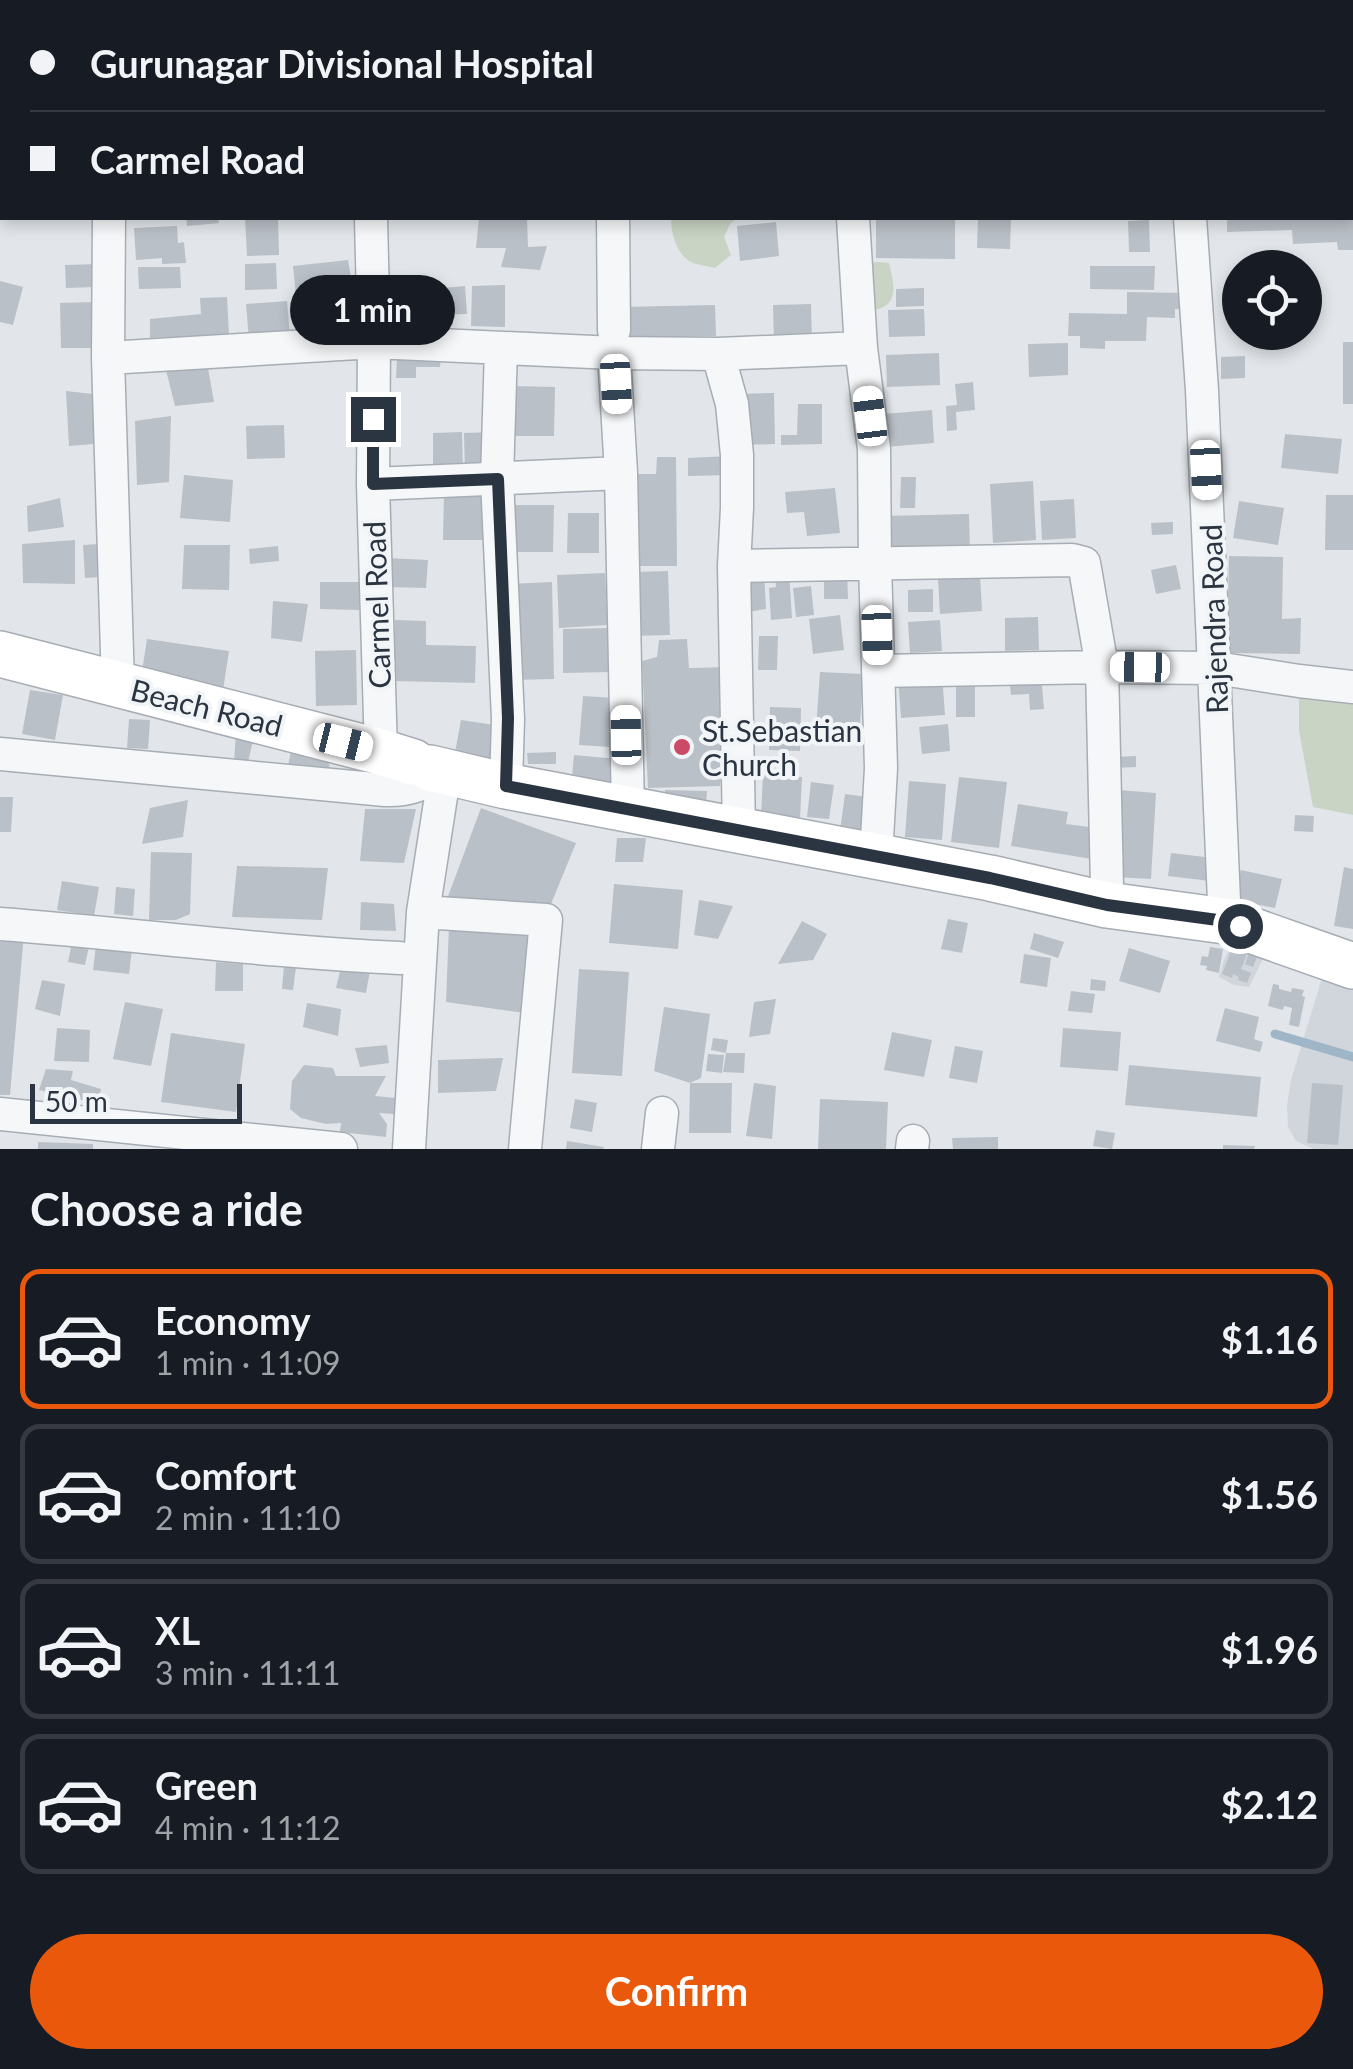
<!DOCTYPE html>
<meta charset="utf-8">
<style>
:root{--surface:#171b24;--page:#20242c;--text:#f1f3f6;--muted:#9ea1a6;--line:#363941;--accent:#ea580c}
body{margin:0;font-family:Lato,sans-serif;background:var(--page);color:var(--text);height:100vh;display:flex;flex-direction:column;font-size:38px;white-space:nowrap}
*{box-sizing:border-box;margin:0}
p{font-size:32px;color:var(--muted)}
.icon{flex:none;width:55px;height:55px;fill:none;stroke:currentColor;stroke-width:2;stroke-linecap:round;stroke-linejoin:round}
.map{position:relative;height:1149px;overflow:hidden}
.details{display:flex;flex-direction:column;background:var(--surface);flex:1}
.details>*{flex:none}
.banner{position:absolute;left:0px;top:0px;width:1355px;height:220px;box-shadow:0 5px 15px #0003;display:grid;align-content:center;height:220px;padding:0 30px;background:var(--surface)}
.controls{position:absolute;left:1222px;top:250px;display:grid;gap:20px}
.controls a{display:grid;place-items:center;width:100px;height:100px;border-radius:50%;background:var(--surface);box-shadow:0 5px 15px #0003;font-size:50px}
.scale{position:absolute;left:30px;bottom:25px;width:212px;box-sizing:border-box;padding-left:10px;border:5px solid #2b3542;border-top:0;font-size:28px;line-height:35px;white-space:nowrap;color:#2b3542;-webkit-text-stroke:8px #f2f5f8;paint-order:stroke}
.end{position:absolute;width:45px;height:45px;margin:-22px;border:12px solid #2b3542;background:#fff;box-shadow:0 0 0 5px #fff}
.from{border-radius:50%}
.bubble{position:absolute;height:70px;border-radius:35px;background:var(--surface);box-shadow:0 5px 15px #0003;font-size:32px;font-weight:700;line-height:70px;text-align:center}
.car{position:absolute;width:30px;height:60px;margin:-30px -15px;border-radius:12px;box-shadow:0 0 8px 2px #0007;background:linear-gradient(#fff 24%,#345 0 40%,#fff 0 76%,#345 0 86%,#fff 0)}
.banner b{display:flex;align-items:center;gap:35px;height:95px;font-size:38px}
.banner b+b{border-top:2px solid var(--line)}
.banner i{width:25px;height:25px;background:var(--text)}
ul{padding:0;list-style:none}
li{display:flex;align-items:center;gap:30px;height:140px;margin:0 20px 15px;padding:0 10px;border:5px solid var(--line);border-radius:20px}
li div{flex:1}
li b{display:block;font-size:38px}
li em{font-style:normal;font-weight:700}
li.on{border-color:var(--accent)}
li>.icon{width:90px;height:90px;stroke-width:1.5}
h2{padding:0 30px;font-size:45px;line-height:120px}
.primary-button{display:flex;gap:20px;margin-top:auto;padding:20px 30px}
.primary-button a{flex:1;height:115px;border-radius:60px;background:var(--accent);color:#fff;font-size:40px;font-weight:700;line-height:115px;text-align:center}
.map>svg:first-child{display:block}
.built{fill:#d1d5dc}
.green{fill:#c9d4c4}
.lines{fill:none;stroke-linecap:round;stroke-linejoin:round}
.stream{stroke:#9fb6c9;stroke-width:9}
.building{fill:#bac0c7}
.street-casing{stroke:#a7adb4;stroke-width:35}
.secondary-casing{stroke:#a7adb4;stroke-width:48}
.street{stroke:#f5f7f9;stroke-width:32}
.secondary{stroke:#fff;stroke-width:45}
.route{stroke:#2b3542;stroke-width:12}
.poi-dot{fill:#cb4b67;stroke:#f2f5f8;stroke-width:4}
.labels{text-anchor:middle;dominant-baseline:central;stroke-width:8;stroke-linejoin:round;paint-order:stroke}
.street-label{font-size:30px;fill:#2b3542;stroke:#f2f5f8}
.poi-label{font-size:30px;fill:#2b3542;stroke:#f2f5f8;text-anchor:start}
</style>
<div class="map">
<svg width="1353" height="1149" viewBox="0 0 1353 1149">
<rect width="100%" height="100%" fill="#e2e6ea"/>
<!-- built -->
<path class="built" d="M1240 927 1273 939 1249 987 1234 985 1219 977 1224 960Z
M1328 958 1353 966V1149H1314L1296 1141 1288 1127 1287 1106 1291 1080Z"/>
<!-- green -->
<path class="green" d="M671 218H737L730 224 724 237 731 255 715 268C708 266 697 265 691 262 676 254 671 233 671 218Z
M879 262 889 263C894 284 900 306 874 310L865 263Z
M1299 681 1353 687V815L1313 807 1299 730Z"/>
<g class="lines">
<!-- stream -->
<path class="stream" d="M118 0V2
M1275 1034 1353 1057"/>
</g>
<!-- building -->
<path class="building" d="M186 218H218L219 223 187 226Z
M245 218H278L279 255 247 256Z
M479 218H527L528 247 547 246 540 270 501 267 506 248H476Z
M876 218H955V259L876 258Z
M978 218H1011L1010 249 977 248Z
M1227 218H1353V250H1338L1337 242 1293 244 1292 230 1227 232Z
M1149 220 1150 252H1129L1128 221Z
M776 222 779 256 740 261 737 226Z
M177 226 178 243 184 242 186 263 162 264V258L136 260 134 228Z
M348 260 353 289 296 295 293 266Z
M276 263 277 289 245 290V264Z
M97 264 98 287 66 288 65 265Z
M1090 266H1155L1154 290 1090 289Z
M138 267H180L181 288 139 289Z
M0 281 23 287 13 325 0 322Z
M505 285V327L471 326 472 286Z
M465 286 467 314 409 316 408 291Z
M924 288V306L896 307V289Z
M1232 291H1240V332L1235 333Z
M1127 292 1187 293V309H1175V318L1147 317 1146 341H1105V349L1080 348V336H1068L1069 313 1127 314Z
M227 297 229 335 150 338V319L201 314 200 298Z
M287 301 290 336 249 340 246 304Z
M94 302 95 348H61L60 303Z
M811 304 812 342 774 343 773 305Z
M715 305 716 336 621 338V307Z
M924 309 925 336 889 337 888 310Z
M1343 342H1353V404H1343Z
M1068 343V375L1029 377 1028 344Z
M939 353 940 385 887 387 886 355Z
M1245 356V378L1221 379V357Z
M397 357H441L440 367H416V378H396Z
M208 368 214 402 175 406 166 370Z
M973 382 975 410 956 412 957 430 947 431 946 406 957 405 955 384Z
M513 386 555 387 554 436H512Z
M66 391 93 394 94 444 69 446Z
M774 393 775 444 742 445 740 394Z
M798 404H822V444L781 445V435H797Z
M932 410 934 443 885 447 883 414Z
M171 416 169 482 137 485 135 421Z
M284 425 285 458 247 459 246 426Z
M462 432 463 474 433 475V433Z
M494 432 495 474H465L464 433Z
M1285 434 1342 439 1338 474 1281 468Z
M729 456 730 475 688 476V458Z
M657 457H676L677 566H636L635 474H656Z
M184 475 233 480 230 522 180 518Z
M901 477H916L915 508H900Z
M1033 481 1036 540 993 543 990 484Z
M835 488 840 533 807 536 804 512 787 513 785 492Z
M444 492H489V540H443Z
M1326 495H1353V550H1325Z
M60 498 64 527 28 532 27 506Z
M1074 499 1076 538 1042 540 1040 501Z
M1239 501 1284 508 1278 545 1233 538Z
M512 505H554L553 552H510Z
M568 513H599V553H567Z
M969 514 970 550 884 553 883 516Z
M1173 522V534L1152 535 1151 523Z
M75 540V584L23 583 22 544Z
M97 544 100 577 85 578 83 545Z
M184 545H230L229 590 182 589Z
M278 546 279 561 250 564 249 549Z
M1229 556 1283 557 1282 619 1301 618 1300 654 1227 653Z
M387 558 428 560 426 588 386 587Z
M1176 565 1181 589 1156 594 1151 570Z
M847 568 848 599H824V569Z
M668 571 670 635 634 636 633 572Z
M764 572 766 609 748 612 746 574Z
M789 572 792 618 771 620 769 588 776 587 775 574Z
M605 573 608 625 559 628 557 575Z
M980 575 982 611 940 614 938 578Z
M320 582H360L359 610 320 609Z
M552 582 554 679 510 680 507 584Z
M811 586 814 615 796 617 793 588Z
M933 589V612H908V590Z
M273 601 308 604 302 642 271 638Z
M840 615 844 650 813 654 809 619Z
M1038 617 1039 650 1005 651V618Z
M395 620 426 621V645L476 646 475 683 394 681Z
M940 620 942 651 910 653 908 622Z
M610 628 611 672 563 673V629Z
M759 636H778L777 670H758Z
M147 639 229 651 223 690 141 678Z
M687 639 689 668 730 667 720 786 648 788 642 661 657 657 659 640Z
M356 650 357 705 316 706 315 651Z
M820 672 863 674 859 742 828 741V730L816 729Z
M942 674 945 715 901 718 898 678Z
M956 675H975V717H956Z
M1041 675 1044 709 1030 710 1029 694 1011 695 1009 678Z
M30 690 63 695 55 740 22 734Z
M583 696 614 698 610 747 579 745Z
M770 707 801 708 800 751 769 750Z
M129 719 150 720 148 749 127 748Z
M461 720 501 726 494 765 454 758Z
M948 724 950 751 922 754 919 727Z
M236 732 253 741 247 766 234 763Z
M292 747 326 753 330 768 288 765Z
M556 752V764H528L527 753Z
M574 755 618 759 614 790 571 787Z
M1136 756V767L1115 768 1114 757Z
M763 775 802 777 800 819 761 816Z
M959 777 1007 782 999 848 951 842Z
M909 781 946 784 942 840 905 837Z
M811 782 834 785 829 819 807 817Z
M665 790 707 791 706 802 665 801Z
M1119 790 1156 793 1151 879 1114 877Z
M845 794 868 797 862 835 840 831Z
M0 797H13L11 832H0Z
M188 800 183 837 142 844 150 808Z
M1018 804 1068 812 1066 824 1097 828 1092 859 1011 846Z
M481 808 576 843 551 904 447 899Z
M365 809H416L404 863 360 861Z
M1295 815 1314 816 1313 832 1294 831Z
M617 838H646L643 862H615Z
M151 852 192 853 190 914 176 920H149Z
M1171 853 1213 858 1210 881 1168 876Z
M237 866 328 868 322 920 232 917Z
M1344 867 1353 869V929L1334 926Z
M1241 870 1282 879 1275 908 1234 900Z
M62 881 99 887 94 916 57 910Z
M614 884 683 890 678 949 609 943Z
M116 887 135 889 133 916 114 914Z
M699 900 733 906 718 939 694 935Z
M361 902 394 904 396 931 360 930Z
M948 919 968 923 962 953 941 949Z
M802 921 827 934 813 960 778 964Z
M449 926 529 929 525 1013 446 1002Z
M24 933 10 1095H0V942Z
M74 933 91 937 85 965 68 962Z
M1034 933 1064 942 1058 958 1030 949Z
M97 937 133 941 129 974 93 970Z
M1210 947 1223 949 1219 973 1206 970 1207 966 1200 965 1202 956 1208 957Z
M1129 948 1170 961 1160 993 1119 981Z
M1232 948 1247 954 1241 969 1251 973 1247 983 1238 980 1239 977 1233 974 1232 978 1222 974Z
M1249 953 1257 957 1253 967 1245 964Z
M1024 954 1051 958 1047 987 1020 983Z
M216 962 243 964V991H215Z
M342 963 371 965 366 993 336 988Z
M284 966 296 967 293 990 282 989Z
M579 969 629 972 622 1076 572 1073Z
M1091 979 1106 981 1105 991 1090 990Z
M42 980 65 984 60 1016 35 1009Z
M1273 984 1279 985V989L1291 992 1292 988 1304 990 1302 996 1305 997 1299 1027 1289 1025 1292 1008 1284 1006 1283 1010 1268 1006Z
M1071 991 1095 994 1092 1013 1068 1011Z
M776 999 770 1034 749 1037 754 1002Z
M125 1002 163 1009 151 1066 113 1059Z
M307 1003 341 1009 338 1036 303 1027Z
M664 1007 710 1014 701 1078 690 1083H732L731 1133H689L690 1083 654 1071Z
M1225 1008 1259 1017 1254 1039 1263 1042 1260 1052 1216 1041Z
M57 1028 90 1030 89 1062 54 1061Z
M1063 1028 1121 1032 1118 1071 1060 1067Z
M892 1032 932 1040 924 1077 884 1070Z
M171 1033 245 1044 236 1112 161 1102Z
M713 1038 728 1040 726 1053 711 1050Z
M387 1045 389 1063 360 1067 355 1048Z
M955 1046 983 1051 977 1083 949 1078Z
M726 1053H745L744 1073 723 1072Z
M708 1054 724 1055 722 1073 706 1071Z
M503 1058 496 1091 438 1093V1060Z
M304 1065 333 1068 336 1076H386L375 1096 396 1098 394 1114 379 1113 387 1124 386 1137 340 1132 341 1123 326 1124 301 1118 290 1109 292 1081Z
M1129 1065 1261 1077 1257 1117 1125 1105Z
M46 1069 73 1071 71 1080 101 1089 99 1104 39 1090Z
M754 1083 776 1086 772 1139 746 1136Z
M1312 1083 1343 1085 1338 1145 1307 1143Z
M575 1099 597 1103 592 1132 570 1128Z
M820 1099 888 1102 886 1149H818Z
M1096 1130 1115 1133 1112 1149 1093 1146Z
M998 1137V1149H953L952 1138Z
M567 1141 604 1147 603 1149H566Z
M38 1142 93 1144V1149H38Z
M1223 1145 1255 1146 1254 1149H1223Z"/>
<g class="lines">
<defs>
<path id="street" d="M100 0V2
M366 0V2
M605 0V2
M838 0V2
M1176 0V2
M1352 171H1353
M109 218 108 358 118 685
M371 218 374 342 373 484 381 752
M613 218 614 330
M853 218 861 348 874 449 875 563 881 768 876 857
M1190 218 1202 390 1224 901
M501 348 497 479 508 719 506 786
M614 353 621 473 628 810
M718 354 732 404 737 455V508L734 566 739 830
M108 358 374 342 614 353 718 354 861 348
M373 484 621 473
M734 566 1072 560 1084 563 1102 667 1107 886
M878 671 1102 667 1216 668 1299 681 1353 687
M0 754 385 790C410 791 424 784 445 771
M423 912 546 920 525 1149
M0 924C133 934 267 952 400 958
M0 1114 341 1149
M409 1149 423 912 445 771
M658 1149 662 1113
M912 1149 913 1141"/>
<path id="secondary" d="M0 654 381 752 413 762
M430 768 506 786 990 878 1107 905 1225 921 1353 966"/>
</defs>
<!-- street casing -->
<use href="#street" class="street-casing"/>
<!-- secondary casing -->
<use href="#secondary" class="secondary-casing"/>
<!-- street -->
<use href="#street" class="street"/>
<!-- secondary -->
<use href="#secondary" class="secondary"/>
</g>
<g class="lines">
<!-- route -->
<path class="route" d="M373 419V484L498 479 508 718 506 786 990 878 1107 905 1225 921 1240 926"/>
</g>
<!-- markers -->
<circle class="poi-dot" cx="682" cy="747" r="10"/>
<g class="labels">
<!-- street labels -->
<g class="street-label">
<text transform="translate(376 605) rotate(-92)">Carmel Road</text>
<text transform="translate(1213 619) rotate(-92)">Rajendra Road</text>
<text transform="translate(207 707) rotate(14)">Beach Road</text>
</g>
<!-- poi labels -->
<g class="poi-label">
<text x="702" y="730">St.Sebastian<tspan x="702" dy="34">Church</tspan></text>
</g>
</g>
</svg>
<div class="controls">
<a><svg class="icon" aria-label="locate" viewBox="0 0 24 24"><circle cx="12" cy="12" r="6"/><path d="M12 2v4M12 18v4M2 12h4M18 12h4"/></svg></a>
</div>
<div class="scale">50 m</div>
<i class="end from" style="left:1240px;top:926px"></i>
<i class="end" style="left:373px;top:419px"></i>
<div class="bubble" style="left:290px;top:275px;width:165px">1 min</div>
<i class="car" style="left:616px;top:384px;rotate:177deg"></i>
<i class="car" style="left:870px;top:416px;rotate:353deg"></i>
<i class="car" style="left:1206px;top:470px;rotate:177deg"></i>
<i class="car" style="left:877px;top:635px;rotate:178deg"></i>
<i class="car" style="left:1140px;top:667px;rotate:271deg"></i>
<i class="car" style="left:626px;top:735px;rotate:359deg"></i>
<i class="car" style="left:343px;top:742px;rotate:104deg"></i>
<div class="banner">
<b><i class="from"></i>Gurunagar Divisional Hospital</b>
<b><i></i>Carmel Road</b>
</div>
</div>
<section class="details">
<h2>Choose a ride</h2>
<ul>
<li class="on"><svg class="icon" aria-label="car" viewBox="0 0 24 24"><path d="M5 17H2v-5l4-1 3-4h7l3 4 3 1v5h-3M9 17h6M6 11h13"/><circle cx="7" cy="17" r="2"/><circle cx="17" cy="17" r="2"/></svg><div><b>Economy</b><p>1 min · 11:09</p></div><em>$1.16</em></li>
<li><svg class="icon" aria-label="car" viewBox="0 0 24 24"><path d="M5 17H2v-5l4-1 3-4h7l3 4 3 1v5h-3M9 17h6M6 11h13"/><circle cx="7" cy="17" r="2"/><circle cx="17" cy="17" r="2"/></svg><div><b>Comfort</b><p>2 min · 11:10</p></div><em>$1.56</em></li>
<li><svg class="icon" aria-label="car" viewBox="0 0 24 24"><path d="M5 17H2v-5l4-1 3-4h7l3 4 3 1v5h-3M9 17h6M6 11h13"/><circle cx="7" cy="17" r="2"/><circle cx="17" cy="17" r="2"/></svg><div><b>XL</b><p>3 min · 11:11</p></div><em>$1.96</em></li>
<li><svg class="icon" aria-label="car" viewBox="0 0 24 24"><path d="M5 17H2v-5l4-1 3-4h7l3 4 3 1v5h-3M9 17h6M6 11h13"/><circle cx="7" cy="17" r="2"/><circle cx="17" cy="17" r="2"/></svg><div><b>Green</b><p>4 min · 11:12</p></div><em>$2.12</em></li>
</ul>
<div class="primary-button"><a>Confirm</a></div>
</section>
